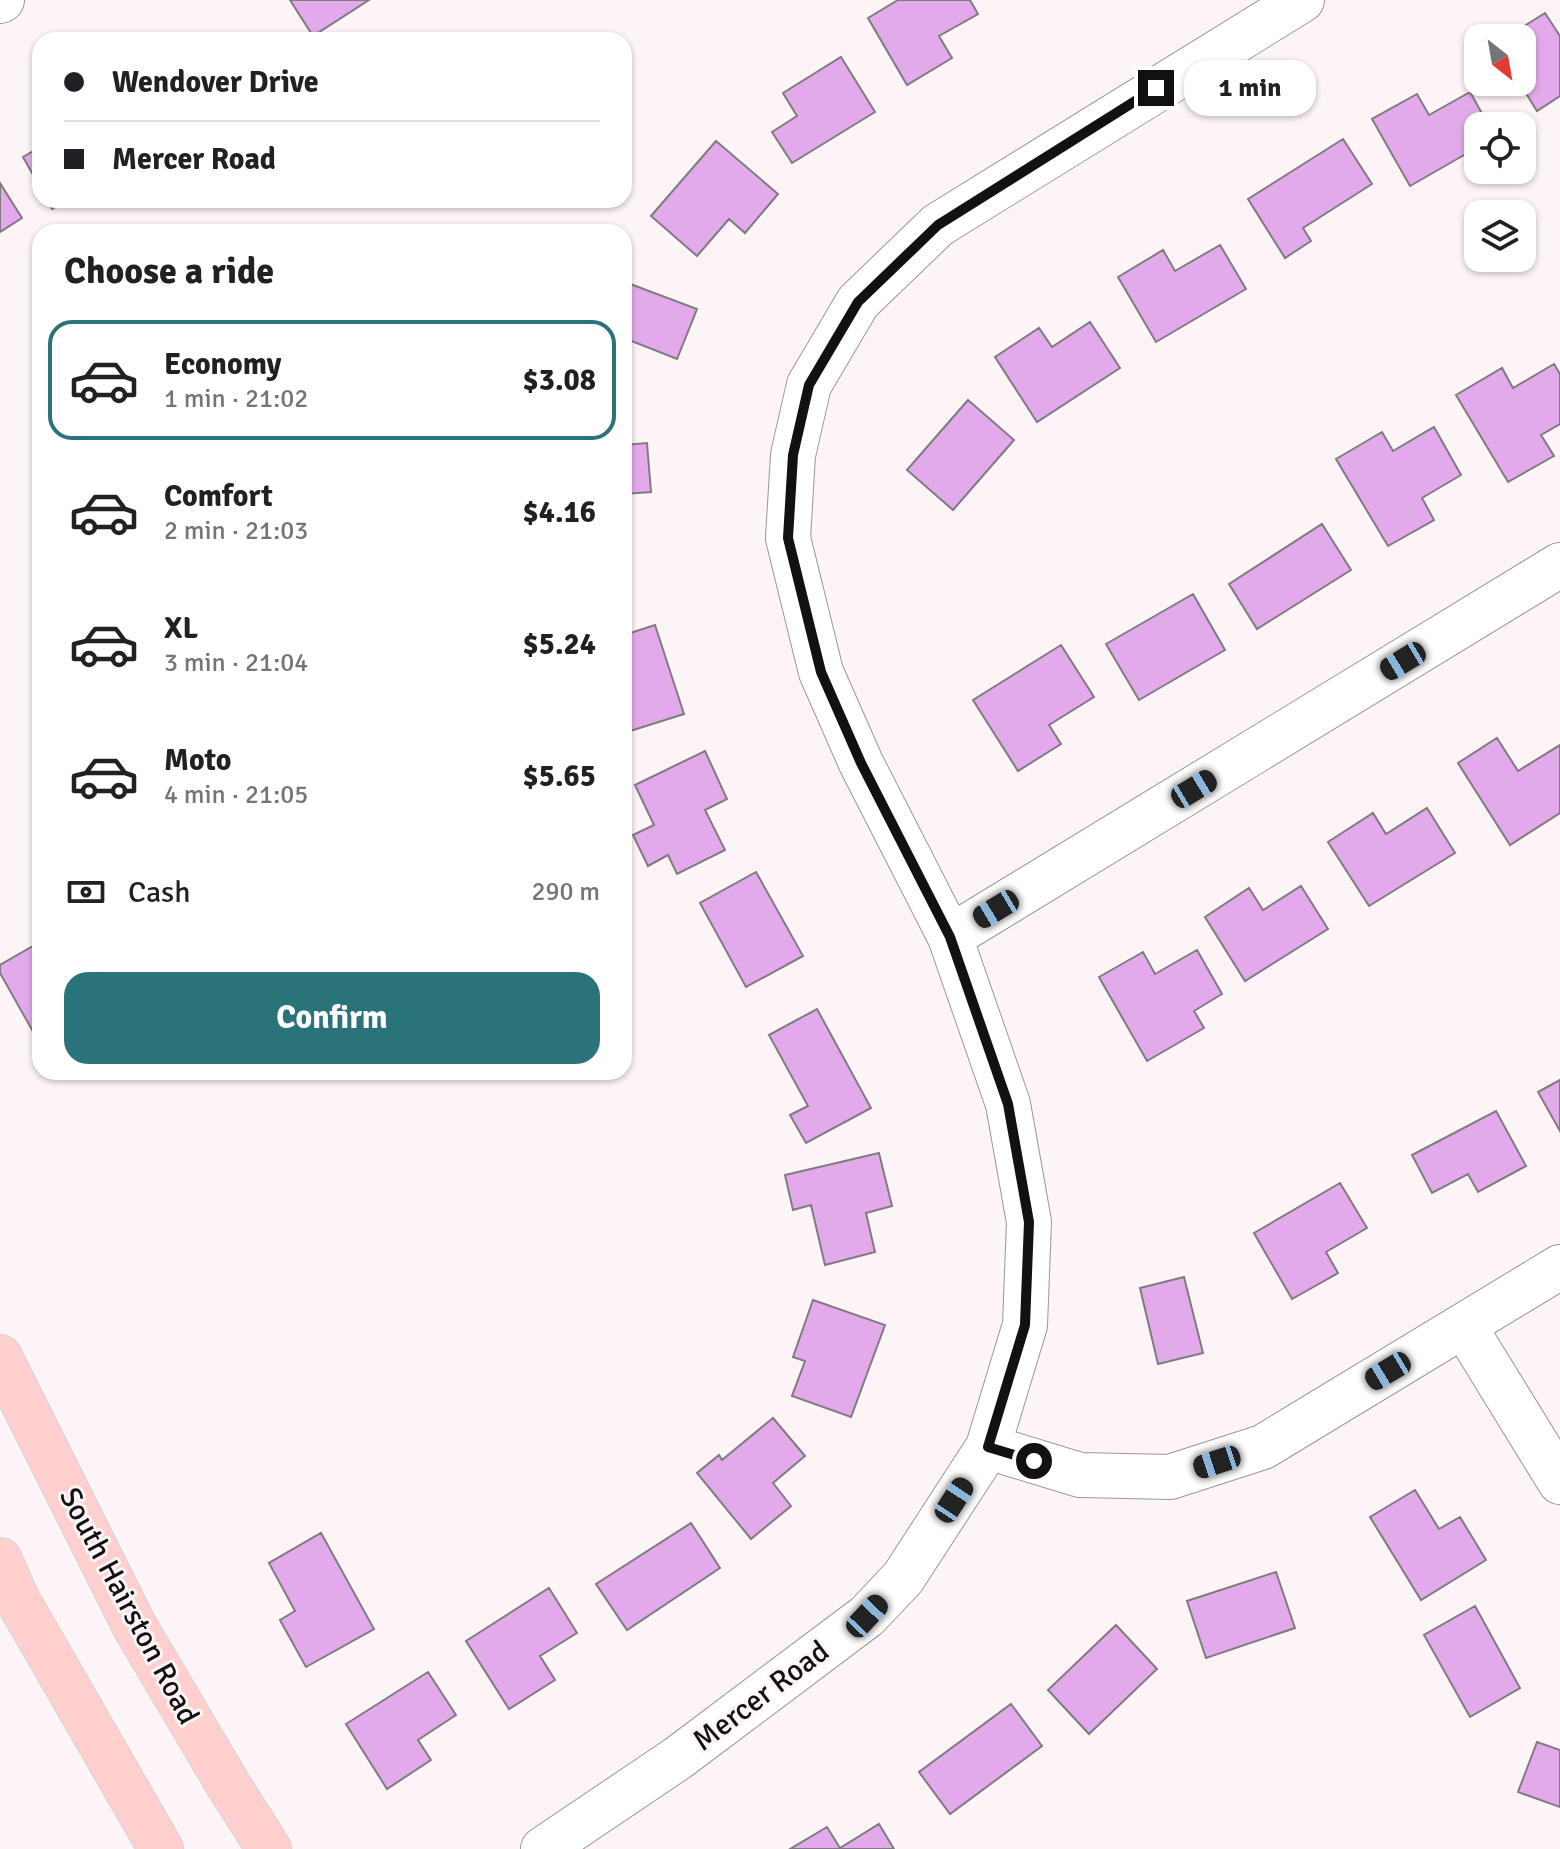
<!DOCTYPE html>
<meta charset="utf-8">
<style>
:root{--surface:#fff;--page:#f2f2f2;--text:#202124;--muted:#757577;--line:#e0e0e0;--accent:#297379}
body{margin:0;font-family:Signika,sans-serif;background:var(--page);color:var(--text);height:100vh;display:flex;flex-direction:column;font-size:30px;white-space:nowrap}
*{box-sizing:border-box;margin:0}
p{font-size:26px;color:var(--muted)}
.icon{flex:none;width:44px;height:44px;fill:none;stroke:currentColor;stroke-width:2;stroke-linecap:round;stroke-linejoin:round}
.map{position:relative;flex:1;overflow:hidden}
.sheet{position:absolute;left:32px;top:224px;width:600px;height:856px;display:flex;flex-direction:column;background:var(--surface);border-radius:24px;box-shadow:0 2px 6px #0004}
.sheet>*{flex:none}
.hud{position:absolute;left:32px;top:32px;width:600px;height:176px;border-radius:24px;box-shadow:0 2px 6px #0004;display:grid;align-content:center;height:176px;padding:0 32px;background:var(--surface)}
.needle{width:52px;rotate:149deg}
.controls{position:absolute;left:1464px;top:24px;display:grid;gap:16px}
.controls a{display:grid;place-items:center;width:72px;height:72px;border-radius:16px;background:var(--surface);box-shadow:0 2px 6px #0004;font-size:40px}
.end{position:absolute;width:36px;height:36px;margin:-18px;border:10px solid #121011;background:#fff;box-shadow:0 0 0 4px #fff}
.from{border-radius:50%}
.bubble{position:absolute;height:56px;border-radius:24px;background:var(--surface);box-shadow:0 2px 6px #0004;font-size:26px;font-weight:800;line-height:56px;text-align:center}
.car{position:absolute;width:24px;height:48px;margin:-24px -12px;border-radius:10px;box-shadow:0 0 6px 2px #0007;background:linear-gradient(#222 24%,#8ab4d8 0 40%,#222 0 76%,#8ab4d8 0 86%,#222 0)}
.hud b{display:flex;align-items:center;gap:28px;height:76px;font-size:30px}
.hud b+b{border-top:2px solid var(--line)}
.hud i{width:20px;height:20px;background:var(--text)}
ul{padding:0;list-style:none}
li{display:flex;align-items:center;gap:24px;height:120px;margin:0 16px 12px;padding:0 16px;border:4px solid transparent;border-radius:24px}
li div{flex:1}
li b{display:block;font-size:30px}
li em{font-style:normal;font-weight:800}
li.active{border-color:var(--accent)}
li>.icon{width:72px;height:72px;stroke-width:1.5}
h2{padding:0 32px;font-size:36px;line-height:96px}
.pay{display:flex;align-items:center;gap:20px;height:88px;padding:0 32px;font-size:30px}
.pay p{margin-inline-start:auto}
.primary-button{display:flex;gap:16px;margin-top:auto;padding:16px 32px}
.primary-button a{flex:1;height:92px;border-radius:24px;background:var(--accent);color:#fff;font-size:32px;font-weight:800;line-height:92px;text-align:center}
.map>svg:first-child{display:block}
.building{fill:#e3aaeb;stroke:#807b80;stroke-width:2}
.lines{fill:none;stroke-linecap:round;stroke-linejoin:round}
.minor-casing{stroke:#9d9699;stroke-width:46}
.primary-casing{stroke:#d4d4d4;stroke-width:46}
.minor{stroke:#fff;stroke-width:44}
.primary{stroke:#fecfcd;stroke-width:44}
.route{stroke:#121011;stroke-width:10}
.labels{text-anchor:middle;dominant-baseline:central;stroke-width:6;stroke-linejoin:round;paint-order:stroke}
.street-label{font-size:30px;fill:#121011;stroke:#fcf4f7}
</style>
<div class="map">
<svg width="1560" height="1849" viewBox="0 0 1560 1849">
<rect width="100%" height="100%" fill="#fcf4f7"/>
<!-- building -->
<path class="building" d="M290 0H369L313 36Z
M898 0H970L978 14 939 36 952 58 907 85 868 18Z
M1545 13 1560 36V96L1537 111 1519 82H1522V38H1505Z
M841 57 875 112 792 163 772 132 797 116 783 93Z
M1470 92 1489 126H1478V147L1410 186 1372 119 1417 94 1429 115Z
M1343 139 1372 184 1303 228 1311 241 1285 258 1248 199Z
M716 141 778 194 745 233 729 219 697 256 651 216Z
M40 147V187L23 157Z
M0 183 22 218 0 232Z
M47 200H68L52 209Z
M1220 245 1246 289 1156 342 1118 277 1163 250 1175 271Z
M625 282 697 309 677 359 624 338Z
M1090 322 1120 368 1037 422 995 357 1039 328 1052 347Z
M1554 364 1560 374V424L1541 435 1554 456 1508 482 1456 395 1502 368 1513 388Z
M968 400 1014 440 953 510 907 470Z
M1434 427 1461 475 1422 498 1434 520 1388 546 1336 459 1382 432 1393 451Z
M647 443 651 492 624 494V445Z
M1322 524 1351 570 1257 629 1229 584Z
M1193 594 1225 650 1139 700 1106 644Z
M655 625 684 714 627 732 624 724V635Z
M1061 645 1094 697 1049 725 1061 744 1018 771 973 700Z
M1497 738 1518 771 1560 745V813L1510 845 1458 763Z
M705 751 727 799 705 810 725 850 677 874 668 855 648 866 633 835 654 825 635 785Z
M1427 808 1455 853 1369 906 1328 842 1373 813 1386 834Z
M756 872 803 956 746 987 700 903Z
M1301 886 1328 929 1245 981 1205 917 1249 888 1263 910Z
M40 942V1044L0 973V965Z
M1197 950 1222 994 1194 1011 1204 1028 1147 1061 1099 977 1143 952 1155 974Z
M817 1009 871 1108 806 1143 790 1115 808 1106 769 1035Z
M1560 1080V1131L1538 1092Z
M1496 1111 1526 1166 1478 1192 1468 1174 1432 1193 1412 1155Z
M879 1153 892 1206 866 1213 875 1252 825 1265 811 1205 793 1210 785 1175Z
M1340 1183 1367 1228 1326 1252 1338 1273 1292 1299 1254 1233Z
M1184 1277 1203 1353 1158 1364 1140 1288Z
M813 1300 885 1325 851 1417 792 1396 805 1361 793 1357Z
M773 1418 805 1456 773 1483 791 1506 751 1539 697 1473 719 1455 722 1460Z
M1415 1490 1439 1529 1460 1517 1486 1560 1421 1600 1370 1517Z
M691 1523 720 1568 627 1630 596 1584Z
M321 1533 374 1629 306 1667 280 1620 295 1611 269 1563Z
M1276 1572 1295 1628 1206 1658 1187 1601Z
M549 1588 577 1633 540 1656 555 1680 509 1709 466 1641Z
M1475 1606 1520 1688 1470 1717 1424 1635Z
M1116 1625 1157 1669 1089 1734 1048 1690Z
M428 1672 456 1715 418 1740 431 1760 387 1789 346 1724Z
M1011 1704 1042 1746 950 1814 919 1772Z
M1537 1742 1560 1750V1807L1518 1792Z
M879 1824 894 1849H790L827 1827 840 1848Z"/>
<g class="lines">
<defs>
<path id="minor" d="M0 1 2 0
M950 937 1560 565
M1464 1326 1560 1482
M988 1447 1080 1475 1170 1477 1263 1447 1560 1267
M543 1849 678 1758 867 1616 903 1578 988 1447 1025 1325 1029 1222 1008 1104 950 937 861 763 821 672 788 538 793 455 809 385 858 302 938 225 1302 0"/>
<path id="primary" d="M0 1357 135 1627 229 1786 269 1849
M0 1560 17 1599 161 1849"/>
</defs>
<!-- minor casing -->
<use href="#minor" class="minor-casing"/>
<!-- primary casing -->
<use href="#primary" class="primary-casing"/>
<!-- minor -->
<use href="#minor" class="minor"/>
<!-- primary -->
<use href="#primary" class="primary"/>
</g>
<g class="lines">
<!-- route -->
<path class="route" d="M1034 1461 988 1447 1025 1325 1029 1222 1008 1104 950 937 861 763 821 672 788 538 793 455 809 385 858 302 938 225 1156 88"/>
</g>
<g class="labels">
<!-- street labels -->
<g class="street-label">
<text transform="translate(129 1606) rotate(62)">South Hairston Road</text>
<text transform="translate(761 1696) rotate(-37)">Mercer Road</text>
</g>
</g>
</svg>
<div class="controls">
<a><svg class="needle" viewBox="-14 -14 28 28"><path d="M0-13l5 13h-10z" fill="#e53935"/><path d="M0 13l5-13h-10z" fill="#757577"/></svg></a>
<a><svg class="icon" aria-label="locate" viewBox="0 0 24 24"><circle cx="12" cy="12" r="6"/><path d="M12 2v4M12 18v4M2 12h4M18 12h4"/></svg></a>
<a><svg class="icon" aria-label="layers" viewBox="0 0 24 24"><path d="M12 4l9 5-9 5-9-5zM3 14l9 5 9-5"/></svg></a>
</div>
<i class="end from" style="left:1034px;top:1461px"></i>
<i class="end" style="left:1156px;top:88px"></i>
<div class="bubble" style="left:1184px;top:60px;width:132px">1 min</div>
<i class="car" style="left:1403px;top:661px;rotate:239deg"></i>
<i class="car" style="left:1194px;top:789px;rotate:59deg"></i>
<i class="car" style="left:996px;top:909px;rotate:239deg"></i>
<i class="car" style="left:1388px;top:1371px;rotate:239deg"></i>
<i class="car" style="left:1217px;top:1462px;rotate:252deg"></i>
<i class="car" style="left:954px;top:1500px;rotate:33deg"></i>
<i class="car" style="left:867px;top:1616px;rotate:43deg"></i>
<div class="hud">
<b><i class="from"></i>Wendover Drive</b>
<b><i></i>Mercer Road</b>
</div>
<section class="sheet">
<h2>Choose a ride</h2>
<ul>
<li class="active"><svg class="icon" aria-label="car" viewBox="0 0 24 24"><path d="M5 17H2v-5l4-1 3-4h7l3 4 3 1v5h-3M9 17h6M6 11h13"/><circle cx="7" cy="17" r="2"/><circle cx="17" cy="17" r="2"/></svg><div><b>Economy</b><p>1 min · 21:02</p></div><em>$3.08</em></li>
<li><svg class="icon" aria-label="car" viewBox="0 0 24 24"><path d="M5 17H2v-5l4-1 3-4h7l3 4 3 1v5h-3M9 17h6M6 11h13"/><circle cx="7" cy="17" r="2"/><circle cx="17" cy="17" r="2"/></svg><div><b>Comfort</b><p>2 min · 21:03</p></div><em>$4.16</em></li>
<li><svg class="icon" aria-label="car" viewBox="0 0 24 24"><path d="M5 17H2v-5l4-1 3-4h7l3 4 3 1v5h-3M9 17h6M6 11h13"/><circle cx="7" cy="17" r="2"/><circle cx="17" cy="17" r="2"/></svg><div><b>XL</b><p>3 min · 21:04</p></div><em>$5.24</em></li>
<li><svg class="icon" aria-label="car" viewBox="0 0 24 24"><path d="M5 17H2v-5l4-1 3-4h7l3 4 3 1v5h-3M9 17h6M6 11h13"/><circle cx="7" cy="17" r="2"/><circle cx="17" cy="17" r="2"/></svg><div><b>Moto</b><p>4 min · 21:05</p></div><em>$5.65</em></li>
</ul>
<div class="pay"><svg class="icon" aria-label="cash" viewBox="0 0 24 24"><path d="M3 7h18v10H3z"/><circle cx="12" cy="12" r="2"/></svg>Cash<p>290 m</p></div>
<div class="primary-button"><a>Confirm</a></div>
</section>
</div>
